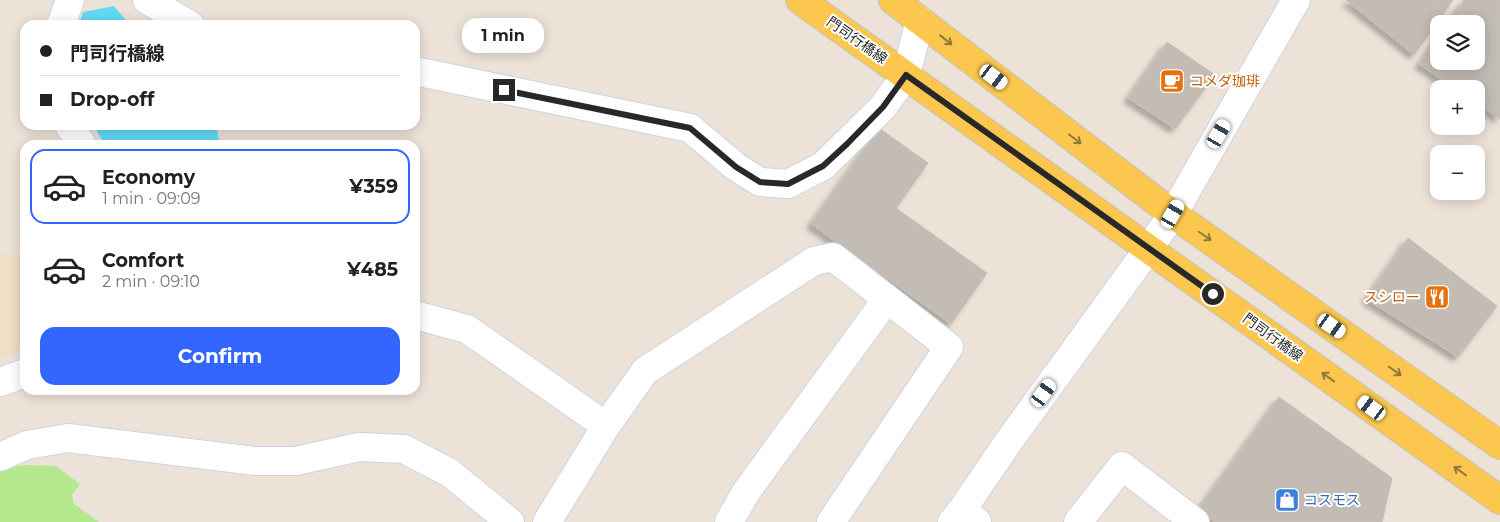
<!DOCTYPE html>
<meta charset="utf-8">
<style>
:root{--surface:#fff;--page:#f2f2f2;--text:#202124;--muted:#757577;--line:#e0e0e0;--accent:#3266ff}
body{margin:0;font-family:Montserrat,"Noto Sans JP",sans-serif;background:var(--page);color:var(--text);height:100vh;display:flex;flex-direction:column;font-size:19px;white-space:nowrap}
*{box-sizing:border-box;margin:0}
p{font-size:16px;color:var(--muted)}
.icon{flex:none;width:28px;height:28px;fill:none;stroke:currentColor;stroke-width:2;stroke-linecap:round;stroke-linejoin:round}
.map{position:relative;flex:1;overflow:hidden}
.drawer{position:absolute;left:20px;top:140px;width:400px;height:255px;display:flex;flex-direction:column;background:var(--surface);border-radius:15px;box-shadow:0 2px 12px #0003}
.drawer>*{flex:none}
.hud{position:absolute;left:20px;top:20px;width:400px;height:110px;border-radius:15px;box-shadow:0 2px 12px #0003;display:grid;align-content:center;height:110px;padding:0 20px;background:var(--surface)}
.tools{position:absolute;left:1430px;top:15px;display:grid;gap:10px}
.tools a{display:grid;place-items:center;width:55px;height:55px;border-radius:10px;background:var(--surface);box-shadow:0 2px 12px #0003;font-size:25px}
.end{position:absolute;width:22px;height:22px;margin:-11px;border:6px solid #282828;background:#fff;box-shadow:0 0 0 2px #fff}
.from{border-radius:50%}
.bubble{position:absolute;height:35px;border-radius:15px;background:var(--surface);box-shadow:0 2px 12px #0003;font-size:16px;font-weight:700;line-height:35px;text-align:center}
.car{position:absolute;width:15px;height:30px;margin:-15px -8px;border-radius:6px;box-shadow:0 0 4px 1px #0007;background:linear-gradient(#fff 24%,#345 0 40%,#fff 0 76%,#345 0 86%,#fff 0)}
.hud b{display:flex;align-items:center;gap:18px;height:48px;font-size:19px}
.hud b+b{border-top:1px solid var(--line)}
.hud i{width:12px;height:12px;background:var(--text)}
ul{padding:9px 0 0;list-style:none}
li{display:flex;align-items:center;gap:15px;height:75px;margin:0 10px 8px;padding:0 10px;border:2px solid transparent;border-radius:15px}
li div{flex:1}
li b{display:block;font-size:19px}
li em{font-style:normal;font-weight:700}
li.on{border-color:var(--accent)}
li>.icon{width:45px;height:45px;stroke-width:1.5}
.primary-button{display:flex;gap:10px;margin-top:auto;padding:10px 20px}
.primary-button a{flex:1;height:58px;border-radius:15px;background:var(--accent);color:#fff;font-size:20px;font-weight:700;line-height:58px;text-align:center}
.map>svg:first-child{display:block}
.education{fill:#f0dfc6}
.green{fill:#b3e88f}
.water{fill:#61daf8}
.building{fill:#c3bcb5;stroke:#c7beb2;filter:url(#shadow)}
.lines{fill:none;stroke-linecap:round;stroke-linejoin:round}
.minor-casing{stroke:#cdd3e3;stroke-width:30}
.tertiary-casing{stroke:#cdd3e3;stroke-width:30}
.primary-casing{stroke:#c3c3c3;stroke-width:30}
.minor{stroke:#fff;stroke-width:28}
.tertiary{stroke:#fff;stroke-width:28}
.primary{stroke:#fcc74e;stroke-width:28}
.oneway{stroke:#92783b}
.route{stroke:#282828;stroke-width:6}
.labels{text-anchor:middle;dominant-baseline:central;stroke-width:4;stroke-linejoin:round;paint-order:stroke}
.street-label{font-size:14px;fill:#282828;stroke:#fff}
.food-label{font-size:14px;fill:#c56008;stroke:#fff;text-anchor:start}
.shop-label{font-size:14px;fill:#366cbe;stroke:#fff;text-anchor:start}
</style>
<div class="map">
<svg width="1500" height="522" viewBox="0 0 1500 522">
<defs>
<filter id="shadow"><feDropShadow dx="-4.5" dy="4.5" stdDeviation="2.5" flood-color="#0004"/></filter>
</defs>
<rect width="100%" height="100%" fill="#ece2d8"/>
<!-- education -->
<path class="education" d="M0 254 25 256V349L0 359Z"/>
<!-- green -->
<path class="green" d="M27 465 56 466 80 484 72 495 74 504 99 522H0V468Z"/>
<!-- water -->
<path class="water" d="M114 6 130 25H79L83 12Z
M93 125H216L220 145H105Z"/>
<!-- building -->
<path class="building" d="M1346 0H1453L1414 55Z
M1464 0H1500V119L1476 103V89H1455L1419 64 1439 35V61H1476V24H1447Z
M1167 42 1215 75 1175 129 1128 98Z
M879 128 928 163 896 208 987 273 951 324 811 224Z
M1408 238 1497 306 1458 357 1366 299Z
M1279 397 1392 478 1382 522H1215L1198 510Z"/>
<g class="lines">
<defs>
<path id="minor" d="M147 0 190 25
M61 25 70 0
M415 71 690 128 736 167 760 182 788 184 823 166 883 107 906 75 920 20
M69 125 82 145
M1149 248 1173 214 1296 0
M415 315 467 329 606 426
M0 382 25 373
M0 457 27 445 68 438 256 461H296L359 447 404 449 450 473 510 522
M962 510 977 522
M547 522 606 426 645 371 814 261 833 257 949 347 831 522
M729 522 746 492 887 299
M1078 522 1122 466 1195 522"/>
<path id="tertiary" d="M952 522 962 510 1009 441 1149 248"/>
<path id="primary" d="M800 0 1500 500
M893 0 1173 214 1500 445"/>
</defs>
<!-- minor casing -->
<use href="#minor" class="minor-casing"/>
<!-- tertiary casing -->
<use href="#tertiary" class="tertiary-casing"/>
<!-- primary casing -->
<use href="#primary" class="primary-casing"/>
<!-- minor -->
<use href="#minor" class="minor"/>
<!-- tertiary -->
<use href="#tertiary" class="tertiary"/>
<!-- primary -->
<use href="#primary" class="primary"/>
</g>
<!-- one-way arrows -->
<defs><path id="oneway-shaft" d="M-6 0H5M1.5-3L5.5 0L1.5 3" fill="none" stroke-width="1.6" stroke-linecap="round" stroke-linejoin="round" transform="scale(1.25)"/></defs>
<g class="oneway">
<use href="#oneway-shaft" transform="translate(946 40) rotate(38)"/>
<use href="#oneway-shaft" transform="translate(1075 139) rotate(37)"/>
<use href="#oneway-shaft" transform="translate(1205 236) rotate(35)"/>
<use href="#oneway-shaft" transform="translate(1395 371) rotate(35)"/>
<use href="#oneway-shaft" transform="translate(1328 377) rotate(-144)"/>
<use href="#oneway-shaft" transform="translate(1460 471) rotate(-144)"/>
</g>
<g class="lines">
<!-- route -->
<path class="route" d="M504 90 690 128 736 167 760 182 788 184 823 166 847 144 883 107 906 75 1213 294"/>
</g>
<!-- icons -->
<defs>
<symbol id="cafe-square" viewBox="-11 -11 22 22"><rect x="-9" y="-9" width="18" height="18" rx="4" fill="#e8710a" stroke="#fff"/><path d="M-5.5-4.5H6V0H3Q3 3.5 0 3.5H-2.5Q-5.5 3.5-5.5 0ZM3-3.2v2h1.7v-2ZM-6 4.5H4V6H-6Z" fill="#fff"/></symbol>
<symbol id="restaurant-square" viewBox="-11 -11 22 22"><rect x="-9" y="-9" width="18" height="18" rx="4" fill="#e8710a" stroke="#fff"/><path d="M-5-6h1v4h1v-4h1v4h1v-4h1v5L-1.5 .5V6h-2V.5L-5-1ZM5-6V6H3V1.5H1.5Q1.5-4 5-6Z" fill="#fff"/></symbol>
<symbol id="shop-square" viewBox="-11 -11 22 22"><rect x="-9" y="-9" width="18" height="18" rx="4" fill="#3f7fe0" stroke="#fff"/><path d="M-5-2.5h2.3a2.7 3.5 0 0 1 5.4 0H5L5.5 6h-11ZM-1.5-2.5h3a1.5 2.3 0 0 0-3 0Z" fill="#fff"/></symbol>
</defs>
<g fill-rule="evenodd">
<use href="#cafe-square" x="1158" y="67" width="28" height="28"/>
<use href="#restaurant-square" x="1423" y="283" width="28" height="28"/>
<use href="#shop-square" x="1273" y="486" width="28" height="28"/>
</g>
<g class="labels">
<!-- street labels -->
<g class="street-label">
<text transform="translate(857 40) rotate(35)">門司行橋線</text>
<text transform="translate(1273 337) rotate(36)">門司行橋線</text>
</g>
<!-- food labels -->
<g class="food-label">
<text x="1190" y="81">コメダ珈琲</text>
<text x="1420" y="297" text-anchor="end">スシロー</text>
</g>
<!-- shop labels -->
<g class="shop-label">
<text x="1304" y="500">コスモス</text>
</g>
</g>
</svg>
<div class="tools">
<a><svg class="icon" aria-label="layers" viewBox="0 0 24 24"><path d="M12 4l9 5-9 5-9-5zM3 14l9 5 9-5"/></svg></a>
<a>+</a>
<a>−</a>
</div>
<i class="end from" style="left:1213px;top:294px"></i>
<i class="end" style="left:504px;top:90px"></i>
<div class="bubble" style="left:462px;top:18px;width:82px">1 min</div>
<i class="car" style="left:994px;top:77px;rotate:127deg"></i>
<i class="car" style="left:1219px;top:134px;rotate:30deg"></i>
<i class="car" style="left:1173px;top:214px;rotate:30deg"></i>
<i class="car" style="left:1332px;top:326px;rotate:125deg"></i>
<i class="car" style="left:1044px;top:393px;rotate:36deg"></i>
<i class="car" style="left:1372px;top:408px;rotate:306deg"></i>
<div class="hud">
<b><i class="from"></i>門司行橋線</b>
<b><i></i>Drop-off</b>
</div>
<section class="drawer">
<ul>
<li class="on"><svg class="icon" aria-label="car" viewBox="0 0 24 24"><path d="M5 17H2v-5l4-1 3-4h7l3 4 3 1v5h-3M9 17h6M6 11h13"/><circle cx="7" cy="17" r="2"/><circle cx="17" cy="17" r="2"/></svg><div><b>Economy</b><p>1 min · 09:09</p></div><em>¥359</em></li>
<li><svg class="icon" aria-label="car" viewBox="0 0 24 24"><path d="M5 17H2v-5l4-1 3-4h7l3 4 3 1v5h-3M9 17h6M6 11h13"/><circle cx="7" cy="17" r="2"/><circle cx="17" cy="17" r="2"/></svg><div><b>Comfort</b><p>2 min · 09:10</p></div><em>¥485</em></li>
</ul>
<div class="primary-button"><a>Confirm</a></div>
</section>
</div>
